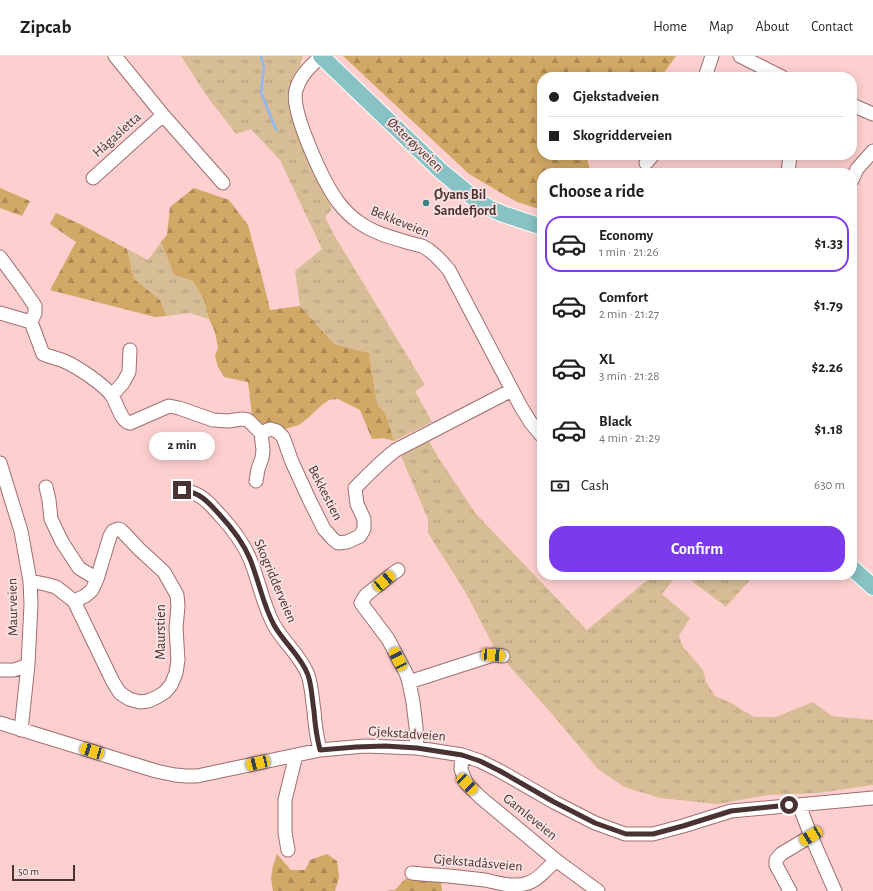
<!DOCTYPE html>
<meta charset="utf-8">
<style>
:root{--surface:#fff;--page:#f6f6f6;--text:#202124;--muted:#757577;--line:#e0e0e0;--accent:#7c3aed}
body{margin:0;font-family:"Alegreya Sans",sans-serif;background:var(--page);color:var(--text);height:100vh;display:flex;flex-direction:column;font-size:15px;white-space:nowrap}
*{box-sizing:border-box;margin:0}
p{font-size:13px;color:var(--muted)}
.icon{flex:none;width:22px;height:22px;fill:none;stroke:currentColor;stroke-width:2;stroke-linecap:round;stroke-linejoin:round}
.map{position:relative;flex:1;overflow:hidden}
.drawer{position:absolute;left:537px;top:112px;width:320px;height:412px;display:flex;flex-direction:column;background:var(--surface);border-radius:16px;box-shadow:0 2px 10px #0003}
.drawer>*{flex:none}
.banner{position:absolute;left:537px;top:16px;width:320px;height:88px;border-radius:16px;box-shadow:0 2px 10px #0003;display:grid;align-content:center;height:88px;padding:0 12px;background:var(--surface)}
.scale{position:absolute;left:12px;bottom:10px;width:63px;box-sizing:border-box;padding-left:4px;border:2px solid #483232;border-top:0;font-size:11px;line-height:14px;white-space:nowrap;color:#483232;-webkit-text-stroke:3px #fbe3e3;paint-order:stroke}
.end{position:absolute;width:18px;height:18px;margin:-9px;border:5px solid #483232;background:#fff;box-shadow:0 0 0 2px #fff}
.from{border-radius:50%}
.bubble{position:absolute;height:28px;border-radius:14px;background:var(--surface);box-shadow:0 2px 10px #0003;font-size:13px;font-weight:700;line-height:28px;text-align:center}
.car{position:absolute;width:12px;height:24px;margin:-12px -6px;border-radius:5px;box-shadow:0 0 3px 1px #0007;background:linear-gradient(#f5c518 24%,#345 0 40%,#f5c518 0 76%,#345 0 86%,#f5c518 0)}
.banner b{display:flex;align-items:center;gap:14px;height:38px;font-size:15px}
.banner b+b{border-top:1px solid var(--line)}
.banner i{width:10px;height:10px;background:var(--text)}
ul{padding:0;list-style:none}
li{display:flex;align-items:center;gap:12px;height:56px;margin:0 8px 6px;padding:0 4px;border:2px solid transparent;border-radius:16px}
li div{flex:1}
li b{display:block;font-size:15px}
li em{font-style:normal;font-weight:700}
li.current{border-color:var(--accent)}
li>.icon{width:36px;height:36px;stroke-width:1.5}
h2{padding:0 12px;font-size:18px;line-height:48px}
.pay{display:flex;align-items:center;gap:10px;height:44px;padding:0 12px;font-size:15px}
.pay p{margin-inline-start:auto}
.cta{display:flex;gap:8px;margin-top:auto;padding:8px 12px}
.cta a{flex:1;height:46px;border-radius:16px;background:var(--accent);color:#fff;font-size:16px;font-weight:700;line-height:46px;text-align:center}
header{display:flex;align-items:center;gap:24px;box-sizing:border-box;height:56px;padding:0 20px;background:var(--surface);border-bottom:1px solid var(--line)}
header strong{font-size:19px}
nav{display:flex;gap:22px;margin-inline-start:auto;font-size:14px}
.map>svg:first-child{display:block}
.grass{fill:url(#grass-tufts)}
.forest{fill:url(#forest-firs)}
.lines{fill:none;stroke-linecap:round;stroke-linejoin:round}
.stream{stroke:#91b8f5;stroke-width:2.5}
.minor-casing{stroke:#9f6d6d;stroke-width:15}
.major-casing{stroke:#fff;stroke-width:18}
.minor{stroke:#fff;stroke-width:13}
.major{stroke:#88c2c4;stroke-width:16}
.route{stroke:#483232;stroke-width:5}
.poi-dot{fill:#3a8385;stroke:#fbe3e3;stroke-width:1.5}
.labels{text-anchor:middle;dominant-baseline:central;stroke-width:3.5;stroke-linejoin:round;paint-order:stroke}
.street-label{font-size:14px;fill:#483232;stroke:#fbe3e3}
.poi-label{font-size:14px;font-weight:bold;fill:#483232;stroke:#fbe3e3;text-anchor:start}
</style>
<header>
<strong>Zipcab</strong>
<nav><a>Home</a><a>Map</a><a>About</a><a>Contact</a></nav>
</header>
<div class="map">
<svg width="873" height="835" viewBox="0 0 873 835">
<defs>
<pattern id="grass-tufts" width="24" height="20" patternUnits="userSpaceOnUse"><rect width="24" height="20" fill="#d6bd95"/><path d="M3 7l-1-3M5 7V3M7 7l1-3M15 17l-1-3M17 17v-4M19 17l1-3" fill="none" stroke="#b09a7a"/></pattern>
<pattern id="forest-firs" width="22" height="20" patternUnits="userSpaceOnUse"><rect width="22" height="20" fill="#d1a865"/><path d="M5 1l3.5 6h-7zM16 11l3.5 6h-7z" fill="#ac8954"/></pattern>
</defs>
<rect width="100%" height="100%" fill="#fdd0cf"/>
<!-- grass -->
<path class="grass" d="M181 0H303L290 43 301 86 332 153 325 161 334 179 425 329 415 335 432 366 394 385 385 357 377 348 369 297 334 288 300 250 295 215 322 193 280 104 251 73 236 78 206 39Z
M161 186 174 219 193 225 204 244 209 263 189 257 167 260 160 244 134 223 127 193 148 204Z
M429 385 438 401 476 458 587 574 645 526 652 519H677L662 538 690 562 679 580 683 591 703 614 706 626 715 640 731 647 754 661H776L813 646 832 660 873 664V729L819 737 768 739 718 748 660 742 624 731 598 713 552 658 496 595 466 537 428 477V463L401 400Z
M684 519H754L726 551Z"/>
<!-- forest -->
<path class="forest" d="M343 0H676L661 21H542V99H586L591 117H542V154L517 146 469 118Z
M0 132 30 145 22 160 0 152Z
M194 132 229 144 248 169 263 225 270 254 300 250 334 288 369 297 377 348 385 357 394 385 383 382 372 383 360 354 338 343 329 344 323 348 309 361 299 369 285 373 261 369 252 359 248 326 224 321 218 311 215 300 218 292 215 276 209 263 204 244 193 225 174 219 161 186 167 179 170 151Z
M56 157 82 169 127 193 134 223 160 244 167 260 155 261 50 234 76 186 50 168Z
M277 798 291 814H305L310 804 327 798 337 805 339 821 335 835H273L271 822 273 810Z
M419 820 432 821 441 827 442 835H386L395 834 405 823Z"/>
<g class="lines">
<!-- stream -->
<path class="stream" d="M261 0 264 11 261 36 276 74"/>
<defs>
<path id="minor" d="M115 0 163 59 223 127
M321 0C311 10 300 19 296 34 290 55 324 127 338 146 344 154 351 161 360 167 374 177 393 182 410 187 414 188 418 189 422 190 433 195 441 205 449 214L521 351 531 367 542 380
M740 0 782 21
M705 21 712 0
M852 49 873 58
M646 107 653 99
M788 117 790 99
M93 122 163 59
M852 124 857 113 873 95
M0 201 22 231 35 250V257L31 266 43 298C50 301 57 302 64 305 76 310 105 329 112 340 117 347 121 366 130 367L169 350 179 352 213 364 228 365 242 363 248 364 261 377
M0 257 31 266
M112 339 123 327 129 316 130 294
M0 407 21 475 30 525 31 548 28 609 21 674
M256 425 258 413 262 402 263 394 261 377 270 373 277 375 283 381 292 406 309 443 324 473 333 483 338 487 347 486 360 480 364 473V463L357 448 355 432C368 419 381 405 396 394L512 334
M46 431 49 444 51 463 62 486 79 512 97 523
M182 434C201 437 207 445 219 458 232 472 243 486 250 503 259 525 263 549 274 569 284 587 301 600 308 619 312 631 312 643 314 655 315 669 317 682 320 694
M398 514 391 519 366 539 361 547 388 583 406 617 409 626 413 646 416 671 417 692
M30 525 45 528 56 531 74 545 113 626 120 637 129 643 140 646 148 645 157 641 165 636 171 629 176 617 178 604 176 572 178 550 177 539 164 516 139 493 121 474 118 473 113 475 110 480 97 523 92 534 85 540 74 545
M0 614H14L28 609
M409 626 477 604 493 599 503 600
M0 667 156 715 175 719 186 720H197L320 694 365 690 417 692 462 699 480 705 500 715 554 746 595 767 625 778H653L683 770 731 755 873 742
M462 699 461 713 463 719 467 728 480 741 557 805 598 835
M799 749 811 780 835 835
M288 794 285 777V744L296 699
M412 817C427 819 442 819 458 821 467 822 476 823 485 824 499 827 514 832 528 827 541 823 546 811 557 805
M790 835 776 809V804L781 798 811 780"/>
<path id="major" d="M321 0 441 115 475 143 489 152 503 158 542 171
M852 512 873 531"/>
</defs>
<!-- minor casing -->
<use href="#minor" class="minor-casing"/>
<!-- major casing -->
<use href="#major" class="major-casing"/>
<!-- minor -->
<use href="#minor" class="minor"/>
<!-- major -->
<use href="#major" class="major"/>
</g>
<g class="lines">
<!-- route -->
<path class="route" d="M182 434C201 437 207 445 219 458 232 472 243 486 250 503 259 525 263 549 274 569 284 587 301 600 308 619 312 631 312 643 314 655 315 669 317 682 320 694L356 691 385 690 417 692 462 699 480 705 500 715 554 746 595 767 626 778H653L683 770 731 755 789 749"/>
</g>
<!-- markers -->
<circle class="poi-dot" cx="426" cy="147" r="4"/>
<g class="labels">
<!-- street labels -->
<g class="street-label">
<text transform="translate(117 79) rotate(-42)">Hågasletta</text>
<text transform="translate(415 89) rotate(44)">Østerøyveien</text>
<text transform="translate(400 166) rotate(22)">Bekkeveien</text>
<text transform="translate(325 437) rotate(63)">Bekkestien</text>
<text transform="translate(275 525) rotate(67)">Skogridderveien</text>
<text transform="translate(13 551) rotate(-91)">Maurveien</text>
<text transform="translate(161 576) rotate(-90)">Maurstien</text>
<text transform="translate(407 678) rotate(4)">Gjekstadveien</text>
<text transform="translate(530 761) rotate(39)">Gamleveien</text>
<text transform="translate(478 807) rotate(5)">Gjekstadåsveien</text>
</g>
<!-- poi labels -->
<g class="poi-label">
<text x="434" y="139">Øyans Bil<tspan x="434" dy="16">Sandefjord</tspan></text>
</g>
</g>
</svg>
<div class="scale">50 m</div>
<i class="end from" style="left:789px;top:749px"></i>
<i class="end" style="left:182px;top:434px"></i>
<div class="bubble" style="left:149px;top:376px;width:66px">2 min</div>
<i class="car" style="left:384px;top:525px;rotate:50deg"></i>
<i class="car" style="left:493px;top:599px;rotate:94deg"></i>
<i class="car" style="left:398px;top:603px;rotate:334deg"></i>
<i class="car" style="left:92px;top:695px;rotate:287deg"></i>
<i class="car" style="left:258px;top:707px;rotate:257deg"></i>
<i class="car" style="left:467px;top:728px;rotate:136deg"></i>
<i class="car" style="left:811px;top:780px;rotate:238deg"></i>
<div class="banner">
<b><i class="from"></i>Gjekstadveien</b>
<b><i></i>Skogridderveien</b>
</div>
<section class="drawer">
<h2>Choose a ride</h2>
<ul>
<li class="current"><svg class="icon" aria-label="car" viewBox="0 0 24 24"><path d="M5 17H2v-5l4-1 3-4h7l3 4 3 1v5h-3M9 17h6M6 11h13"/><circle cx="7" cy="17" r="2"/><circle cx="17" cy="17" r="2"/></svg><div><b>Economy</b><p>1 min · 21:26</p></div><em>$1.33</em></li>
<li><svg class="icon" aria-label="car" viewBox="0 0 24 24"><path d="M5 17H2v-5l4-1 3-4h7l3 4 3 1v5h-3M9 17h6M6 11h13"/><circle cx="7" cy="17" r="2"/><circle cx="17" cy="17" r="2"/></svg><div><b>Comfort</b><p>2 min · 21:27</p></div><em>$1.79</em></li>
<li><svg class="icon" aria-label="car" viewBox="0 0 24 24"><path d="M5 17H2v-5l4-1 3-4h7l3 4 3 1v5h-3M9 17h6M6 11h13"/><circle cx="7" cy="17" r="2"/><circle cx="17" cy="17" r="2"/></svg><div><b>XL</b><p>3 min · 21:28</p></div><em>$2.26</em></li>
<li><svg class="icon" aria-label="car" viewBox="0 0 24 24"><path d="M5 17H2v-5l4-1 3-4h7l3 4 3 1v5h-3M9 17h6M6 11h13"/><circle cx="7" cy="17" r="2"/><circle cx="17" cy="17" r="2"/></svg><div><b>Black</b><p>4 min · 21:29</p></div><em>$1.18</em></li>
</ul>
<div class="pay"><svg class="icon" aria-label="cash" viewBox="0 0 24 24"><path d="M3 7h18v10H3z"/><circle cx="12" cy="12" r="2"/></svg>Cash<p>630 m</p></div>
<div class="cta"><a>Confirm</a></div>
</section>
</div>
